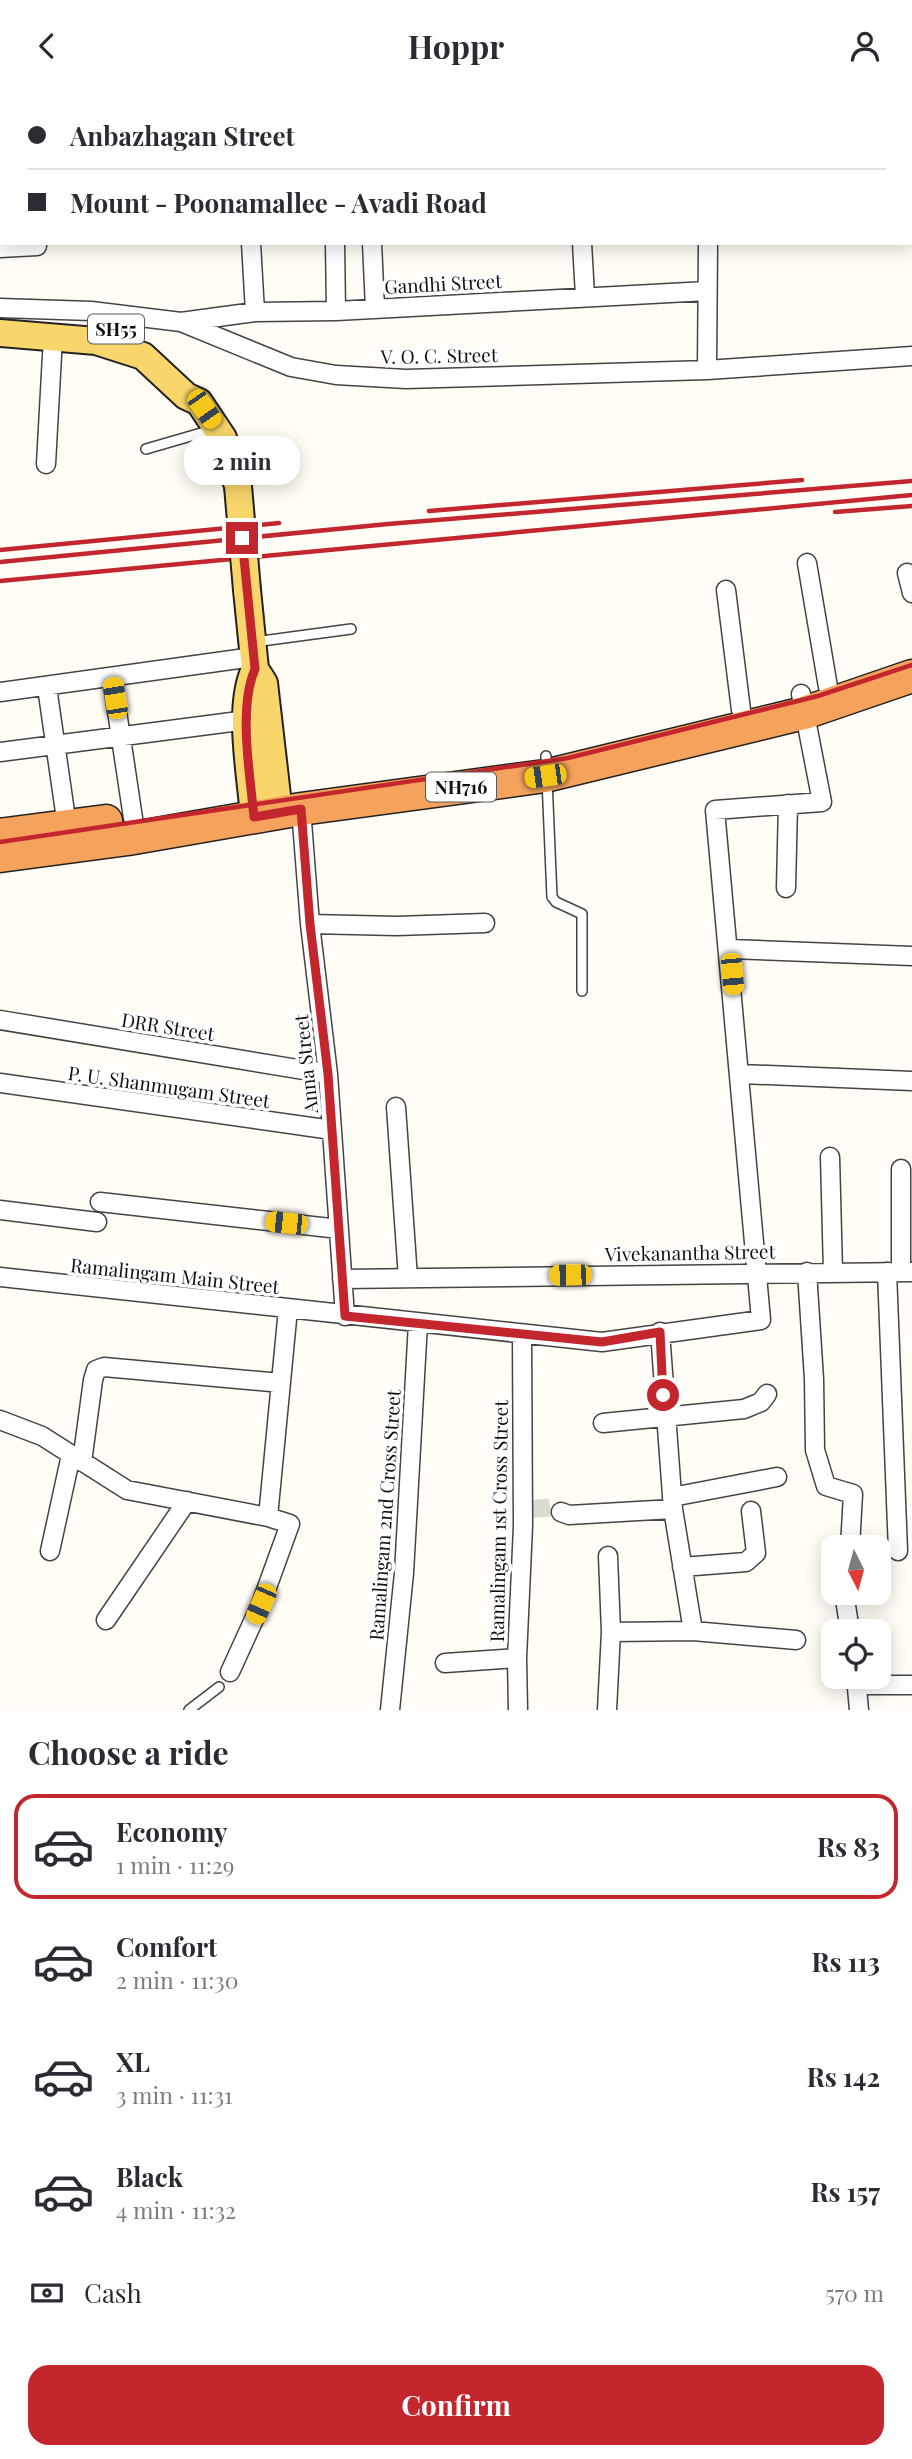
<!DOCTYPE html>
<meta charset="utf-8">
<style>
:root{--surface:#fff;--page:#f2f2f3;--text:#2b2b33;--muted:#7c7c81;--line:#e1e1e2;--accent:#c4262e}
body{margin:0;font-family:"Playfair Display",serif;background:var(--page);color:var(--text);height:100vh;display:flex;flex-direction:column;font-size:26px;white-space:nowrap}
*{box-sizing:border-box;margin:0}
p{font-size:23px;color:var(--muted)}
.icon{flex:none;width:38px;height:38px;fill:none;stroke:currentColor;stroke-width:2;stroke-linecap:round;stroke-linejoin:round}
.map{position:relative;height:1619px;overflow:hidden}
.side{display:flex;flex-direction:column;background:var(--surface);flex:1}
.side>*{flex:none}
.top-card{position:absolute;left:0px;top:0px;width:914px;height:154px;box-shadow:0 4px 18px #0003;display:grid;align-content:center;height:154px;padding:0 28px;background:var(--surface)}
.needle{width:46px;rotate:174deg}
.tools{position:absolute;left:821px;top:1444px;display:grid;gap:14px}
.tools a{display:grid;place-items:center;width:70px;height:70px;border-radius:14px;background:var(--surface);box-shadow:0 4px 18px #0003;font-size:35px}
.end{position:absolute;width:32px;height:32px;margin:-16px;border:9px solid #c4262e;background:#fff;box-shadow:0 0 0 4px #fff}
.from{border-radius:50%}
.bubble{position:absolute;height:49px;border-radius:21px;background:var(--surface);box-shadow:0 4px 18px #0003;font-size:23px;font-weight:700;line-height:49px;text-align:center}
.car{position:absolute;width:21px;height:42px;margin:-21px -10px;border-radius:9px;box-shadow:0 0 5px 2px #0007;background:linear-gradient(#f5c518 24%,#345 0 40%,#f5c518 0 76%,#345 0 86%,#f5c518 0)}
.top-card b{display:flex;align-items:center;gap:24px;height:66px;font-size:26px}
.top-card b+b{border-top:2px solid var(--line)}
.top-card i{width:18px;height:18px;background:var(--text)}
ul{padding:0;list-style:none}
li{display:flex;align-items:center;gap:21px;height:105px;margin:0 14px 10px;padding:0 14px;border:4px solid transparent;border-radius:21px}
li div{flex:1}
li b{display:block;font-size:26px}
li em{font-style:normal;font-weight:700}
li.on{border-color:var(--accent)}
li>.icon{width:63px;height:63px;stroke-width:1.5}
h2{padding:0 28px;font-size:32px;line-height:84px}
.pay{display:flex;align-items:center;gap:18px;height:77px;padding:0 28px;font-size:26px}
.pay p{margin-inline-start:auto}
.cta{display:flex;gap:14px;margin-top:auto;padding:14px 28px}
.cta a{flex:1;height:80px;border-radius:21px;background:var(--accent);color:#fff;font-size:28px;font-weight:700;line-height:80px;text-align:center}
header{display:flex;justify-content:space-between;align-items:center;height:91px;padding:0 28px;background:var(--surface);font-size:32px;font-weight:700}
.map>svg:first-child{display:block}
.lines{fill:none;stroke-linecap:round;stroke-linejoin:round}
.street-tunnel{stroke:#dbdad3;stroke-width:18;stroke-dasharray:18 9;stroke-linecap:butt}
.lane-casing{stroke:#444;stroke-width:12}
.street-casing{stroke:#444;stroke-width:21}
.primary-casing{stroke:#222;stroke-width:30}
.highway-casing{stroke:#222;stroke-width:35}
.lane{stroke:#fff;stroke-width:9}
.street{stroke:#fff;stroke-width:18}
.primary{stroke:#f9d66b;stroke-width:26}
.highway{stroke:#f5a25d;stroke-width:32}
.rail{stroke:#c4262e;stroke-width:4.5}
.primary-bridge-casing{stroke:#222;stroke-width:30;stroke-linecap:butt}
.primary-bridge{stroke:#f9d66b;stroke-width:26}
.route{stroke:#c4262e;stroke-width:9}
.labels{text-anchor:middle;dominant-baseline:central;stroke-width:7;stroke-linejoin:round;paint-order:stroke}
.shield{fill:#fff;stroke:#585858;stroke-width:2}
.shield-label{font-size:18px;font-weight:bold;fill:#111}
.street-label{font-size:19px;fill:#111;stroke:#fff}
</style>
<header><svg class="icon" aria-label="back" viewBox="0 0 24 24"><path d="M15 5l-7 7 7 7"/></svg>Hoppr<svg class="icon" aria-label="person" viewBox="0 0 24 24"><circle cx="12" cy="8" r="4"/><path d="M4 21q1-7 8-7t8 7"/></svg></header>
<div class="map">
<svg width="912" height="1619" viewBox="0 0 912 1619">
<rect width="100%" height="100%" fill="#fffdf5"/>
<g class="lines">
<!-- street-tunnel -->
<path class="street-tunnel" d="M532 1418 556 1416 561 1421"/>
<defs>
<path id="lane" d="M146 358 215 338
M254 551 351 538
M546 665 552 806 556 811 582 823V900
M189 1619 219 1596"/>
<path id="street" d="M94 0V2
M240 0 241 2
M359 0V2
M567 0V2
M705 0V2
M39 2V0
M771 2 798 0
M251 152 255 221
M335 152 336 220
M372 152 375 217
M582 152 585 205
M0 157 37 155V152
M0 217 91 220 181 231 255 221 336 220 707 200
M181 231 291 276 336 284 406 288 707 279 912 265
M707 279 708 152
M46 373 53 246
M807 472 828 596
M907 482 912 502
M726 499 741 619
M112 587 133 727
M47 596 67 735
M0 601 253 566
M0 661 247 629
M301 718 310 833 328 983 345 1225
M786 797 788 713
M310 833 397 835 485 832
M730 858 912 865
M0 929 328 983
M741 983 912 990
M0 992 332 1039
M396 1016 408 1187
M830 1066 833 1181
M100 1111 339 1138
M0 1119 97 1131
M807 1181 814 1288 815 1359 826 1395 853 1403 850 1456
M887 1181 898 1460
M901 1181V1078
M0 1186 602 1251 761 1229 715 719 822 711 801 603
M342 1188 912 1181
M660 1241 673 1418 693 1540
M0 1329 42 1345 127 1399 268 1426 290 1433 261 1513 230 1581
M603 1332 744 1318 761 1311 767 1303
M82 1371 93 1289 96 1279 104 1276 281 1292
M672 1406 777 1386
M561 1421 569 1424 673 1418
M268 1426 288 1218
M50 1460 71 1364
M682 1476 746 1471 756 1462 751 1420
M844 1502 850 1540
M106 1529 187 1410
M611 1541 693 1540 796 1549
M445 1572 517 1567
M856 1586 859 1619
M857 1594H912
M390 1619 404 1482 418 1232
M518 1619 517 1567 523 1435 522 1243
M607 1619 611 1541 608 1465"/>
<path id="primary" d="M0 242 96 250 143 265 186 305 199 311 223 347 238 395
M247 499 255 578 264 592 279 722
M254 726C251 683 237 617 255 578"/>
<path id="highway" d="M0 744 106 730
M0 765 128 748 301 718 545 685 804 622 912 585"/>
</defs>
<!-- lane casing -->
<use href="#lane" class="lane-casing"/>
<!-- street casing -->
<use href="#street" class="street-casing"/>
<!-- primary casing -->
<use href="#primary" class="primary-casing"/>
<!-- highway casing -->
<use href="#highway" class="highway-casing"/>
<!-- lane -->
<use href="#lane" class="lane"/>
<!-- street -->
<use href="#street" class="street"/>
<!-- primary -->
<use href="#primary" class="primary"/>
<!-- highway -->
<use href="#highway" class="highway"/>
<!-- rail -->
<path class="rail" d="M429 420 802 389
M835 421 912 415
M0 459 279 432
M0 471 388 433 912 390
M0 490 912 404
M0 751 568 667 818 605 912 574"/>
<defs>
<path id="primary-bridge" d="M238 395 247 499"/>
</defs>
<!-- primary-bridge casing -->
<use href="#primary-bridge" class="primary-bridge-casing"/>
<!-- primary-bridge -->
<use href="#primary-bridge" class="primary-bridge"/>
</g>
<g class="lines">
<!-- route -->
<path class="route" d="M242 447 255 578C238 617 250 683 254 726L301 718 310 833 328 983 345 1225 602 1251 660 1241 663 1304"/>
</g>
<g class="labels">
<!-- shield labels -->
<g class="shield">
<rect x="88" y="223.5" width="56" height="29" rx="5"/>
<rect x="426" y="681.5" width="70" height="29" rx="5"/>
</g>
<g class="shield-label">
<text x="116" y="238">SH55</text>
<text x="461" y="696">NH716</text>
</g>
<!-- street labels -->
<g class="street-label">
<text transform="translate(443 192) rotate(-3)">Gandhi Street</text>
<text transform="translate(439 264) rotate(-1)">V. O. C. Street</text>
<text transform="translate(168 935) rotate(9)">DRR Street</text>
<text transform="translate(305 973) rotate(-96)">Anna Street</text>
<text transform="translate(169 995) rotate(8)">P. U. Shanmugam Street</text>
<text transform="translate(690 1161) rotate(-1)">Vivekanantha Street</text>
<text transform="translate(175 1184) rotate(6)">Ramalingam Main Street</text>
<text transform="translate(384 1424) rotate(-86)">Ramalingam 2nd Cross Street</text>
<text transform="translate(498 1430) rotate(-89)">Ramalingam 1st Cross Street</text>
</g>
</g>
</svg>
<div class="tools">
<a><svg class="needle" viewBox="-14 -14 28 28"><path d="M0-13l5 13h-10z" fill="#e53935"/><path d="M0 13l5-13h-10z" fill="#7c7c81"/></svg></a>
<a><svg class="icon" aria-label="locate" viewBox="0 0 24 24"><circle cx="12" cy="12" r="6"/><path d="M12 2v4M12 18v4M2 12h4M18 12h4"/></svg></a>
</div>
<i class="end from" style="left:663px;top:1304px"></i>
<i class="end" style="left:242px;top:447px"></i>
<div class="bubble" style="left:184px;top:345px;width:116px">2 min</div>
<i class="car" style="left:204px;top:318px;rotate:145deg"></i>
<i class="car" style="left:115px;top:607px;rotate:351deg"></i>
<i class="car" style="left:545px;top:685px;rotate:262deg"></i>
<i class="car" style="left:732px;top:883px;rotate:175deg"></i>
<i class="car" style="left:286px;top:1132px;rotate:276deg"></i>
<i class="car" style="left:570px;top:1184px;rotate:269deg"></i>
<i class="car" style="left:261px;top:1513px;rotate:204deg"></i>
<div class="top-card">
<b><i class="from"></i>Anbazhagan Street</b>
<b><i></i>Mount - Poonamallee - Avadi Road</b>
</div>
</div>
<section class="side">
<h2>Choose a ride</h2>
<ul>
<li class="on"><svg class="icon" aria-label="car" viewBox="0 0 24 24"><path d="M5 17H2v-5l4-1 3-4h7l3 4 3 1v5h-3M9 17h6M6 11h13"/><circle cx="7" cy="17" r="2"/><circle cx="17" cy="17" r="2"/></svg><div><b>Economy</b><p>1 min · 11:29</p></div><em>Rs 83</em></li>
<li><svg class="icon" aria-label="car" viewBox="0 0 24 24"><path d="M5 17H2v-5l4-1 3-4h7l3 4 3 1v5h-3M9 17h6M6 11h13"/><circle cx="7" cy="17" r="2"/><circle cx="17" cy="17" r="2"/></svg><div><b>Comfort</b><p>2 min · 11:30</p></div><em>Rs 113</em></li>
<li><svg class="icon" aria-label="car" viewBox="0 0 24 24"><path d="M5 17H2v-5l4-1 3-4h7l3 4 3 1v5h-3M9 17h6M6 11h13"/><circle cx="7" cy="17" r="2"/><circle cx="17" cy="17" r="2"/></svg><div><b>XL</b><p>3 min · 11:31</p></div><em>Rs 142</em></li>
<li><svg class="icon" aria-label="car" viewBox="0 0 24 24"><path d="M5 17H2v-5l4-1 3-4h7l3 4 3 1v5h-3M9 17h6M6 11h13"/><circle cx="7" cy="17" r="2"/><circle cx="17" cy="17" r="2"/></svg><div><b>Black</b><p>4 min · 11:32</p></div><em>Rs 157</em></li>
</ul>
<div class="pay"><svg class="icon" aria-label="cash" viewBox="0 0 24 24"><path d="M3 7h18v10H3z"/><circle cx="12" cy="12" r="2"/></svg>Cash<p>570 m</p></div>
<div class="cta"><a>Confirm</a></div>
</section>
